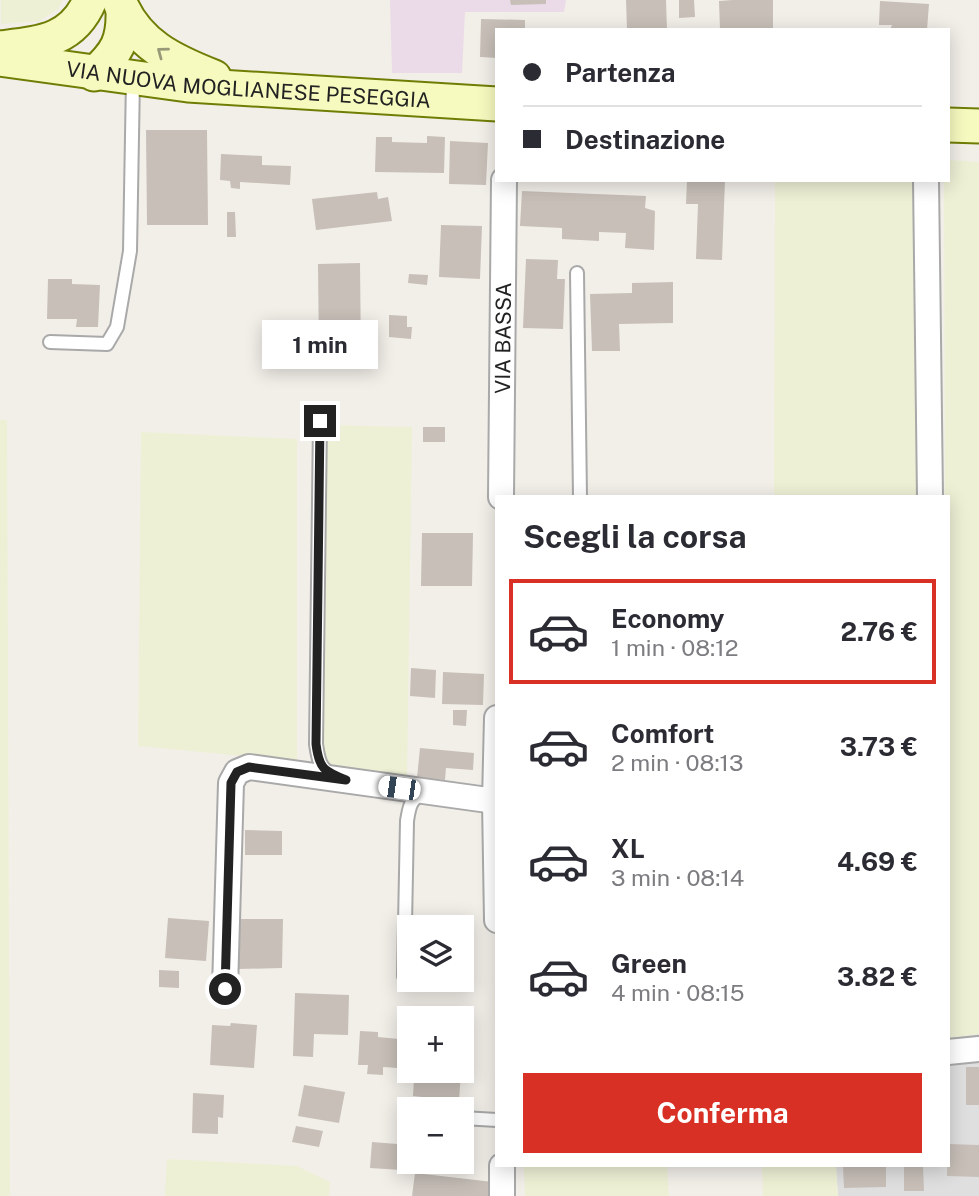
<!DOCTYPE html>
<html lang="it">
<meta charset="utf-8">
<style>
:root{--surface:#fff;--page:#f2f2f3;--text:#2b2b33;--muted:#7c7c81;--line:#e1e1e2;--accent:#d93025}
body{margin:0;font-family:"Public Sans",sans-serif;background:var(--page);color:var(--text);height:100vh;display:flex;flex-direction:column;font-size:26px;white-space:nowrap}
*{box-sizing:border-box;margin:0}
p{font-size:23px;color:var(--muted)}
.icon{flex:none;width:38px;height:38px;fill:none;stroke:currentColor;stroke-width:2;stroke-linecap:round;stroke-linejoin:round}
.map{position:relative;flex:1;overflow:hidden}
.side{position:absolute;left:495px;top:495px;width:455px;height:672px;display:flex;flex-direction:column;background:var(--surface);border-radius:0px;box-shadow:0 4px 18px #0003}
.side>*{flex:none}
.hud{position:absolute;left:495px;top:28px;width:455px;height:154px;border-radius:0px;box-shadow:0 4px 18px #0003;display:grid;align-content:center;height:154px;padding:0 28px;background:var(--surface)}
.buttons{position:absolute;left:397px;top:915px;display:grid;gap:14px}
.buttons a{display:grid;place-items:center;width:77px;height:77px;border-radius:0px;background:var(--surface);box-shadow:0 4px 18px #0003;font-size:35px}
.end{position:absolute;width:32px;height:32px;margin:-16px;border:9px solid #222;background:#fff;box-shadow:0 0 0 4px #fff}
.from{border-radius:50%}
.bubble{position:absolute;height:49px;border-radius:0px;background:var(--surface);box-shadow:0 4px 18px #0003;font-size:23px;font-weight:700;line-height:49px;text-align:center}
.car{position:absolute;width:21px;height:42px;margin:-21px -10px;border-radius:9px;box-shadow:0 0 5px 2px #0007;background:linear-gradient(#fff 24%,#345 0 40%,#fff 0 76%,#345 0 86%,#fff 0)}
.hud b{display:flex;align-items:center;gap:24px;height:66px;font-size:26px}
.hud b+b{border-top:2px solid var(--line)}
.hud i{width:18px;height:18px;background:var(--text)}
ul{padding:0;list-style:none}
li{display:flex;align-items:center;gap:21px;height:105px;margin:0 14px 10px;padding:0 14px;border:4px solid transparent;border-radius:0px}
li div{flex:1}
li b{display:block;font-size:26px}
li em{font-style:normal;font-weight:700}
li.on{border-color:var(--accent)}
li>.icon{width:63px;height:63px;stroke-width:1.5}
h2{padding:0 28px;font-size:32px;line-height:84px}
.action{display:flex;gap:14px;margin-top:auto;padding:14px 28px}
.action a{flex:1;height:80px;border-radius:0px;background:var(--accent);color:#fff;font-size:28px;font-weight:700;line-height:80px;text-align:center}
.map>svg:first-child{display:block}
.residential{fill:#e0dfdf}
.industrial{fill:#ebdbe8}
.farmland{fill:#eef0d5}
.building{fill:#c7bfb8}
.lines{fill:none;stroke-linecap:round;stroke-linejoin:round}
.lane-casing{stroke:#a9a9a9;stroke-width:16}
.street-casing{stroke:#a9a9a9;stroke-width:28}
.secondary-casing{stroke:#707d05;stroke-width:37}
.lane{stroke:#fff;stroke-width:12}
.street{stroke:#fff;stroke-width:24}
.secondary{stroke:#f7fabf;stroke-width:33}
.oneway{stroke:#979978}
.route{stroke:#222;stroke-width:9}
.labels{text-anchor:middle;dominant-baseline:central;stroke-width:5;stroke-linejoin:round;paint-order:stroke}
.street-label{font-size:21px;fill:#222;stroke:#fff}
</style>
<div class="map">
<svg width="979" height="1196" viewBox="0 0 979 1196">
<rect width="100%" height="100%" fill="#f2efe9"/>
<!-- residential -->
<path class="residential" d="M979 1034V1196H838L836 1166H948L949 1038Z"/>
<!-- industrial -->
<path class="industrial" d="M390 0H566L564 12H465L462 73H392Z"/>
<!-- farmland -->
<path class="farmland" d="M1 0H63L58 9 39 21 1 24Z
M949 160 979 162V1034L949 1038 948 497H945L944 180H948Z
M775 180H917L920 497H774Z
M0 420H7L10 1196H0Z
M327 425 412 427 407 781 330 766 324 757 322 742Z
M141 432 297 439V761L138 746Z
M167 1159 297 1166 330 1182 329 1196H165Z
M524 1166H667L669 1196H525Z
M762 1166H836L838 1196H763Z"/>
<!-- building -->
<path class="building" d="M510 0H546V4L511 5Z
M626 0H666L667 30H627Z
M679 0H694L695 17 679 18Z
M733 0H773V30H720L719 1Z
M880 1 929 4 927 30H890L892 25H879Z
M481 19 525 20V30H497V58L480 57Z
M146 130H207L208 225H147Z
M427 136 445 137 444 173 375 172 376 137H392V142L427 143Z
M450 141 488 143 486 185 449 184Z
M221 154 262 156V165L291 166 290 185 240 182V189L231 188 230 181 220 180Z
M687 180H725L722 260 696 259 698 204H686Z
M522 191 646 196 645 208 655 211 654 250 625 248 626 233 599 232V241L562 239V228L520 226Z
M377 192 378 199 388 197 392 221 316 230 312 199Z
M227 212H235L236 237H227Z
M441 225 482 226 480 279 439 277Z
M526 259 558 260 557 279H565L563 329 523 328Z
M360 263 361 356H319L318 264Z
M409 274 428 275 427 285 408 283Z
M48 279H72V284L100 285 98 327H76L77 319H47Z
M673 282V323L619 324 620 351H592L590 294 632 293V283Z
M389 315 407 316V327H412L411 339 389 337Z
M423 427H445V442H423Z
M422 533H473L472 586H421Z
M411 668 436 670 435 698 410 696Z
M443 672 484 674 483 705 442 704Z
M453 710H467L466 726 453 725Z
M420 748 474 753 473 770 446 768 445 780 417 778Z
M245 830 282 831V855H245Z
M168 918 209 921 206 961 165 958Z
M238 919H283L282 968 239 969Z
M159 970 179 971V988L159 987Z
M295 993 349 995 348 1035 314 1034 313 1057 293 1056Z
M231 1023 257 1025 254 1068 210 1065 212 1025 230 1026Z
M360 1031 378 1032V1037L399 1039 398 1068 383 1067V1075L367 1074 368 1065H358Z
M966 1067H979V1105H966Z
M428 1071H461L459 1101 413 1096 414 1078 427 1079Z
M304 1085 345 1092 339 1123 298 1116Z
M193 1093 224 1095 223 1118 218 1117V1134L192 1133Z
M296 1126 323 1131 319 1147 292 1142Z
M372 1142 410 1145V1162H417V1167L402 1166 401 1170 370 1168Z
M948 1144 979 1145V1177L947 1176Z
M843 1166H886V1187L844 1188Z
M904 1166H923L924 1191H904Z
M415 1173 493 1182 492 1196H412Z"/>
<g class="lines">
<defs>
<path id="lane" d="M577 273 580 497
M50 342 107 344 117 327 130 251 133 79
M320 421 316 744C318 757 319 769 333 775
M404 976 407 821C409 808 410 800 422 793
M462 1118 497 1120"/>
<g id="street">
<path d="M926 180 930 497"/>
<path id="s1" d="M501 497 504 180"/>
<path d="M497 718 495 801 497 920"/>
<path d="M225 989 231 783 237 772 249 767 495 801"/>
<path d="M948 1052 979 1049"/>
<path d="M502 1166V1196"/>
</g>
<g id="secondary">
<path d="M119 0C136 44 173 61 214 77"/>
<path d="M0 48C40 43 73 41 90 0"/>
<path id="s2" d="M0 59 188 85 497 104"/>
<path d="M94 74C117 53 124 41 123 10"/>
<path d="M948 125 979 126"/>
</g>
</defs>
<!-- lane casing -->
<use href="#lane" class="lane-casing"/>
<!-- street casing -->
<use href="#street" class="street-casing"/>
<!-- secondary casing -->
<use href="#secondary" class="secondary-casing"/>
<!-- lane -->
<use href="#lane" class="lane"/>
<!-- street -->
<use href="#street" class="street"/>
<!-- secondary -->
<use href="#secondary" class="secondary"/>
</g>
<!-- one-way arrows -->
<defs><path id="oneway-chevron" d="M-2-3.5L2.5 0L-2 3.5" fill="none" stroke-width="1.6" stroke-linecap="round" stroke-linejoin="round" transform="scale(1.75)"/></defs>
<use class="oneway" href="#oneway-chevron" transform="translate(162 52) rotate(-143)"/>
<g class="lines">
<!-- route -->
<path class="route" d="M225 989 231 783 237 772 249 767 346 780C324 771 319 769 316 744L320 421"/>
</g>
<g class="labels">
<!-- street labels -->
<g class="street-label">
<text stroke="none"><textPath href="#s2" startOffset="250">VIA NUOVA MOGLIANESE PESEGGIA</textPath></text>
<text stroke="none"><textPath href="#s1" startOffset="159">VIA BASSA</textPath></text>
</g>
</g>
</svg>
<div class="buttons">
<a><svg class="icon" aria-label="layers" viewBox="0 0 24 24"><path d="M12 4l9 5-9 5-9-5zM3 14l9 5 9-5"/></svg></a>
<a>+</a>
<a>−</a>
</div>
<i class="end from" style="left:225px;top:989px"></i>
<i class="end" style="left:320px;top:421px"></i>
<div class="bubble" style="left:262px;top:320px;width:116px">1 min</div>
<i class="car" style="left:399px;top:788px;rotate:278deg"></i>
<div class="hud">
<b><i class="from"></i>Partenza</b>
<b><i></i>Destinazione</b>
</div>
<section class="side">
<h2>Scegli la corsa</h2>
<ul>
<li class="on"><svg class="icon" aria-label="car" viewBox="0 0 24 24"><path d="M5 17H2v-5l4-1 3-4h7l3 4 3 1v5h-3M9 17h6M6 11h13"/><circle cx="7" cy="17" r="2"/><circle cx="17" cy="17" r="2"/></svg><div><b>Economy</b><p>1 min · 08:12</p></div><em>2.76 €</em></li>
<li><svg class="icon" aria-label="car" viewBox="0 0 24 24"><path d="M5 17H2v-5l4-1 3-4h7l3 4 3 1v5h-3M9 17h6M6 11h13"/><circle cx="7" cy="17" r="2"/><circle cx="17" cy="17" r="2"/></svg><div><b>Comfort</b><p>2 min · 08:13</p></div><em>3.73 €</em></li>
<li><svg class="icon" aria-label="car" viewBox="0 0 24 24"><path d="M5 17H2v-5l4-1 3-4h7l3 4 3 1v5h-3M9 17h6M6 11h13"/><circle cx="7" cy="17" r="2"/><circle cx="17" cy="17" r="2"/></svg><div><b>XL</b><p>3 min · 08:14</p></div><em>4.69 €</em></li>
<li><svg class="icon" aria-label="car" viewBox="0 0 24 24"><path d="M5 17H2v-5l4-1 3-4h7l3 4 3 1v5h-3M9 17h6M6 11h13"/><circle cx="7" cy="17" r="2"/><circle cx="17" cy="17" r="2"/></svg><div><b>Green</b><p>4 min · 08:15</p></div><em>3.82 €</em></li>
</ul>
<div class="action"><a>Conferma</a></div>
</section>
</div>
